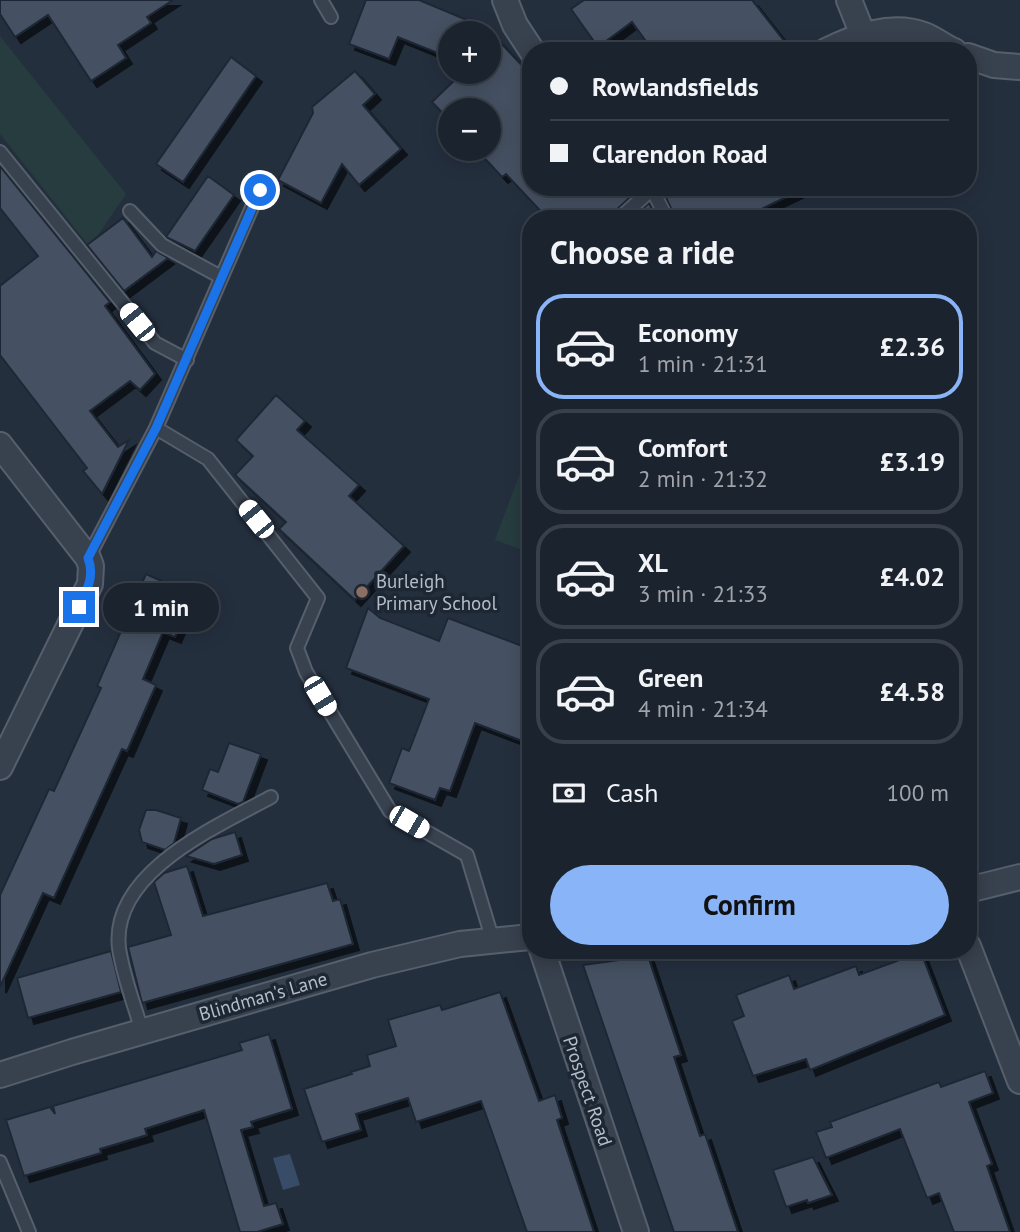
<!DOCTYPE html>
<meta charset="utf-8">
<style>
:root{--surface:#1b232e;--page:#282f3a;--text:#f1f3f6;--muted:#a0a4aa;--line:#39404a;--accent:#8ab4f8}
body{margin:0;font-family:"PT Sans",sans-serif;background:var(--page);color:var(--text);height:100vh;display:flex;flex-direction:column;font-size:26px;white-space:nowrap}
*{box-sizing:border-box;margin:0}
p{font-size:23px;color:var(--muted)}
.icon{flex:none;width:38px;height:38px;fill:none;stroke:currentColor;stroke-width:2;stroke-linecap:round;stroke-linejoin:round}
.map{position:relative;flex:1;overflow:hidden}
.panel{position:absolute;left:522px;top:210px;width:455px;height:749px;display:flex;flex-direction:column;background:var(--surface);border-radius:28px;box-shadow:0 4px 18px #0003,0 0 0 2px var(--line)}
.panel>*{flex:none}
.guide{position:absolute;left:522px;top:42px;width:455px;height:154px;border-radius:28px;box-shadow:0 4px 18px #0003,0 0 0 2px var(--line);display:grid;align-content:center;height:154px;padding:0 28px;background:var(--surface)}
.tools{position:absolute;left:438px;top:21px;display:grid;gap:14px}
.tools a{display:grid;place-items:center;width:63px;height:63px;border-radius:50%;background:var(--surface);box-shadow:0 4px 18px #0003,0 0 0 2px var(--line);font-size:35px}
.end{position:absolute;width:32px;height:32px;margin:-16px;border:9px solid #1a73e8;background:#fff;box-shadow:0 0 0 4px #fff}
.from{border-radius:50%}
.bubble{position:absolute;height:49px;border-radius:24px;background:var(--surface);box-shadow:0 4px 18px #0003,0 0 0 2px var(--line);font-size:23px;font-weight:800;line-height:49px;text-align:center}
.car{position:absolute;width:21px;height:42px;margin:-21px -10px;border-radius:9px;box-shadow:0 0 5px 2px #0007;background:linear-gradient(#fff 24%,#345 0 40%,#fff 0 76%,#345 0 86%,#fff 0)}
.guide b{display:flex;align-items:center;gap:24px;height:66px;font-size:26px}
.guide b+b{border-top:2px solid var(--line)}
.guide i{width:18px;height:18px;background:var(--text)}
ul{padding:0;list-style:none}
li{display:flex;align-items:center;gap:21px;height:105px;margin:0 14px 10px;padding:0 14px;border:4px solid var(--line);border-radius:28px}
li div{flex:1}
li b{display:block;font-size:26px}
li em{font-style:normal;font-weight:800}
li.active{border-color:var(--accent)}
li>.icon{width:63px;height:63px;stroke-width:1.5}
h2{padding:0 28px;font-size:32px;line-height:84px}
.pay{display:flex;align-items:center;gap:18px;height:77px;padding:0 28px;font-size:26px}
.pay p{margin-inline-start:auto}
.button{display:flex;gap:14px;margin-top:auto;padding:14px 28px}
.button a{flex:1;height:80px;border-radius:42px;background:var(--accent);color:#111;font-size:28px;font-weight:800;line-height:80px;text-align:center}
.map>svg:first-child{display:block}
.green{fill:#263c3f}
.water{fill:#394c67}
.building{fill:#455162;stroke:#1f2835;stroke-width:2;filter:url(#shadow)}
.lines{fill:none;stroke-linecap:round;stroke-linejoin:round}
.service-casing{stroke:#565f6c;stroke-width:16}
.minor-casing{stroke:#565f6c;stroke-width:28}
.service{stroke:#38414e;stroke-width:12}
.minor{stroke:#38414e;stroke-width:24}
.route{stroke:#1a73e8;stroke-width:9}
.education-dot{fill:#8d6e63;stroke:#1d2633;stroke-width:2.5}
.labels{text-anchor:middle;dominant-baseline:central;stroke-width:7;stroke-linejoin:round;paint-order:stroke}
.poi-label{font-size:19px;fill:#b4bcc9;stroke:#1d2633;text-anchor:start}
.street-label{font-size:19px;fill:#b4bcc9;stroke:#1d2633}
</style>
<div class="map">
<svg width="1020" height="1232" viewBox="0 0 1020 1232">
<defs>
<filter id="shadow"><feDropShadow dx="6" dy="6" stdDeviation="0" flood-color="#0009"/></filter>
</defs>
<rect width="100%" height="100%" fill="#242f3e"/>
<!-- green -->
<path class="green" d="M0 36 126 194 90 247 0 134Z
M530 446V553L495 540Z"/>
<!-- water -->
<path class="water" d="M290 1154 300 1185 283 1190 273 1158Z"/>
<!-- building -->
<path class="building" d="M0 0H173L147 17 151 23 118 45 126 58 91 81 48 15 15 37 0 14Z
M366 0H419L467 20 461 33H450V58L398 37 389 59 349 44Z
M584 0H752L792 51H653L632 22 598 47 571 9Z
M498 40 530 74V187H641L613 213 610 219H548L506 174 502 177 476 149H488V110H450V121L432 102 463 72H488V49Z
M231 57 256 76 183 182 156 164Z
M355 71 375 94 363 105 401 149 359 185 342 164 321 203 278 180 313 113 312 107Z
M0 166 110 302 105 306 155 374 140 390 130 381 90 411 118 447 129 440 102 494 83 471 87 468 0 355V286L38 256 0 208Z
M208 176 234 195 195 251 166 237Z
M661 187H807L741 219H676Z
M649 203 657 219H632Z
M123 218 152 257 156 251 168 258 124 291 87 245Z
M276 395 305 421 297 430 359 485 349 496 404 546 355 600 279 529 286 522 235 475 253 456 236 440Z
M146 574 182 590 172 611 184 616 175 637 163 632 143 679 156 685 127 751 122 749 54 898 43 893 0 987V895L49 789 54 791 79 736 101 688 97 686Z
M368 608 380 618 439 641 448 618 530 649V744L475 723 450 791 440 788 435 800 389 783 402 748 409 751 429 699 346 668Z
M229 743 261 754 243 802 238 804 202 790 210 769 218 772Z
M146 810H156L181 818 174 843 165 850 142 842 139 830Z
M235 832 242 855 214 864 186 856 212 839Z
M187 866 203 916 327 883 333 901 340 899 353 944 142 1003 128 947 171 935 154 882 164 873Z
M111 951 121 992 28 1018 17 978Z
M921 952 945 1015 810 1070 806 1059 753 1076 732 1021 744 1016 736 995 789 975 794 989 856 966 859 975Z
M648 956 681 1055 674 1057 700 1136 705 1134 738 1232H674L583 965Z
M500 992 539 1101 555 1095 562 1118 557 1120 594 1232H527L481 1101 416 1122 408 1098 356 1114 361 1130 322 1142 304 1089 352 1074 351 1072 370 1066 367 1055 396 1046 388 1020 440 1005 442 1010Z
M269 1034 292 1109 251 1122 253 1127 241 1130 264 1206 276 1203 283 1224 257 1232H240L204 1110 145 1129 147 1135 100 1149 101 1153 24 1176 6 1120 50 1107 55 1114 53 1106 242 1050 239 1043Z
M985 1071 993 1093 969 1102 992 1164 987 1166 1010 1232H954L939 1193 927 1198 900 1129 826 1158 816 1132 832 1127 830 1122 939 1082 941 1087Z
M813 1157 832 1195 808 1203 807 1200 786 1207 773 1170Z"/>
<g class="lines">
<defs>
<path id="service" d="M321 0 331 17
M0 152 155 343 187 360
M651 187 667 219
M130 211 162 245 221 277
M619 219 652 189
M156 428 208 459 318 598 297 648 306 672 390 811 467 855 493 941
M88 558 156 428 260 189
M142 1031C134 1004 123 976 119 948 110 872 218 826 271 797
M0 1162 29 1232"/>
<path id="minor" d="M505 0 515 25 532 51
M849 0 863 35
M826 51C856 36 892 23 924 35 935 39 944 47 954 51
M968 56 994 65 1020 67
M0 445 88 558 91 566 90 584 0 767
M968 890 1020 877
M968 946 1020 1081
M542 950 636 1232
M0 1075 72 1052 372 965 460 944 530 937"/>
</defs>
<!-- service casing -->
<use href="#service" class="service-casing"/>
<!-- minor casing -->
<use href="#minor" class="minor-casing"/>
<!-- service -->
<use href="#service" class="service"/>
<!-- minor -->
<use href="#minor" class="minor"/>
</g>
<g class="lines">
<!-- route -->
<path class="route" d="M79 607C87 590 95 576 88 558L156 428 260 190"/>
</g>
<!-- markers -->
<circle class="education-dot" cx="362" cy="592" r="7"/>
<g class="labels">
<!-- poi labels -->
<g class="poi-label">
<text x="376" y="581">Burleigh<tspan x="376" dy="22">Primary School</tspan></text>
</g>
<!-- street labels -->
<g class="street-label">
<text transform="translate(263 996) rotate(-16)">Blindman's Lane</text>
<text transform="translate(588 1091) rotate(71)">Prospect Road</text>
</g>
</g>
</svg>
<div class="tools">
<a>+</a>
<a>−</a>
</div>
<i class="end from" style="left:260px;top:190px"></i>
<i class="end" style="left:79px;top:607px"></i>
<div class="bubble" style="left:103px;top:583px;width:116px">1 min</div>
<i class="car" style="left:137px;top:322px;rotate:321deg"></i>
<i class="car" style="left:256px;top:519px;rotate:321deg"></i>
<i class="car" style="left:320px;top:696px;rotate:149deg"></i>
<i class="car" style="left:409px;top:822px;rotate:120deg"></i>
<div class="guide">
<b><i class="from"></i>Rowlandsfields</b>
<b><i></i>Clarendon Road</b>
</div>
<section class="panel">
<h2>Choose a ride</h2>
<ul>
<li class="active"><svg class="icon" aria-label="car" viewBox="0 0 24 24"><path d="M5 17H2v-5l4-1 3-4h7l3 4 3 1v5h-3M9 17h6M6 11h13"/><circle cx="7" cy="17" r="2"/><circle cx="17" cy="17" r="2"/></svg><div><b>Economy</b><p>1 min · 21:31</p></div><em>£2.36</em></li>
<li><svg class="icon" aria-label="car" viewBox="0 0 24 24"><path d="M5 17H2v-5l4-1 3-4h7l3 4 3 1v5h-3M9 17h6M6 11h13"/><circle cx="7" cy="17" r="2"/><circle cx="17" cy="17" r="2"/></svg><div><b>Comfort</b><p>2 min · 21:32</p></div><em>£3.19</em></li>
<li><svg class="icon" aria-label="car" viewBox="0 0 24 24"><path d="M5 17H2v-5l4-1 3-4h7l3 4 3 1v5h-3M9 17h6M6 11h13"/><circle cx="7" cy="17" r="2"/><circle cx="17" cy="17" r="2"/></svg><div><b>XL</b><p>3 min · 21:33</p></div><em>£4.02</em></li>
<li><svg class="icon" aria-label="car" viewBox="0 0 24 24"><path d="M5 17H2v-5l4-1 3-4h7l3 4 3 1v5h-3M9 17h6M6 11h13"/><circle cx="7" cy="17" r="2"/><circle cx="17" cy="17" r="2"/></svg><div><b>Green</b><p>4 min · 21:34</p></div><em>£4.58</em></li>
</ul>
<div class="pay"><svg class="icon" aria-label="cash" viewBox="0 0 24 24"><path d="M3 7h18v10H3z"/><circle cx="12" cy="12" r="2"/></svg>Cash<p>100 m</p></div>
<div class="button"><a>Confirm</a></div>
</section>
</div>
